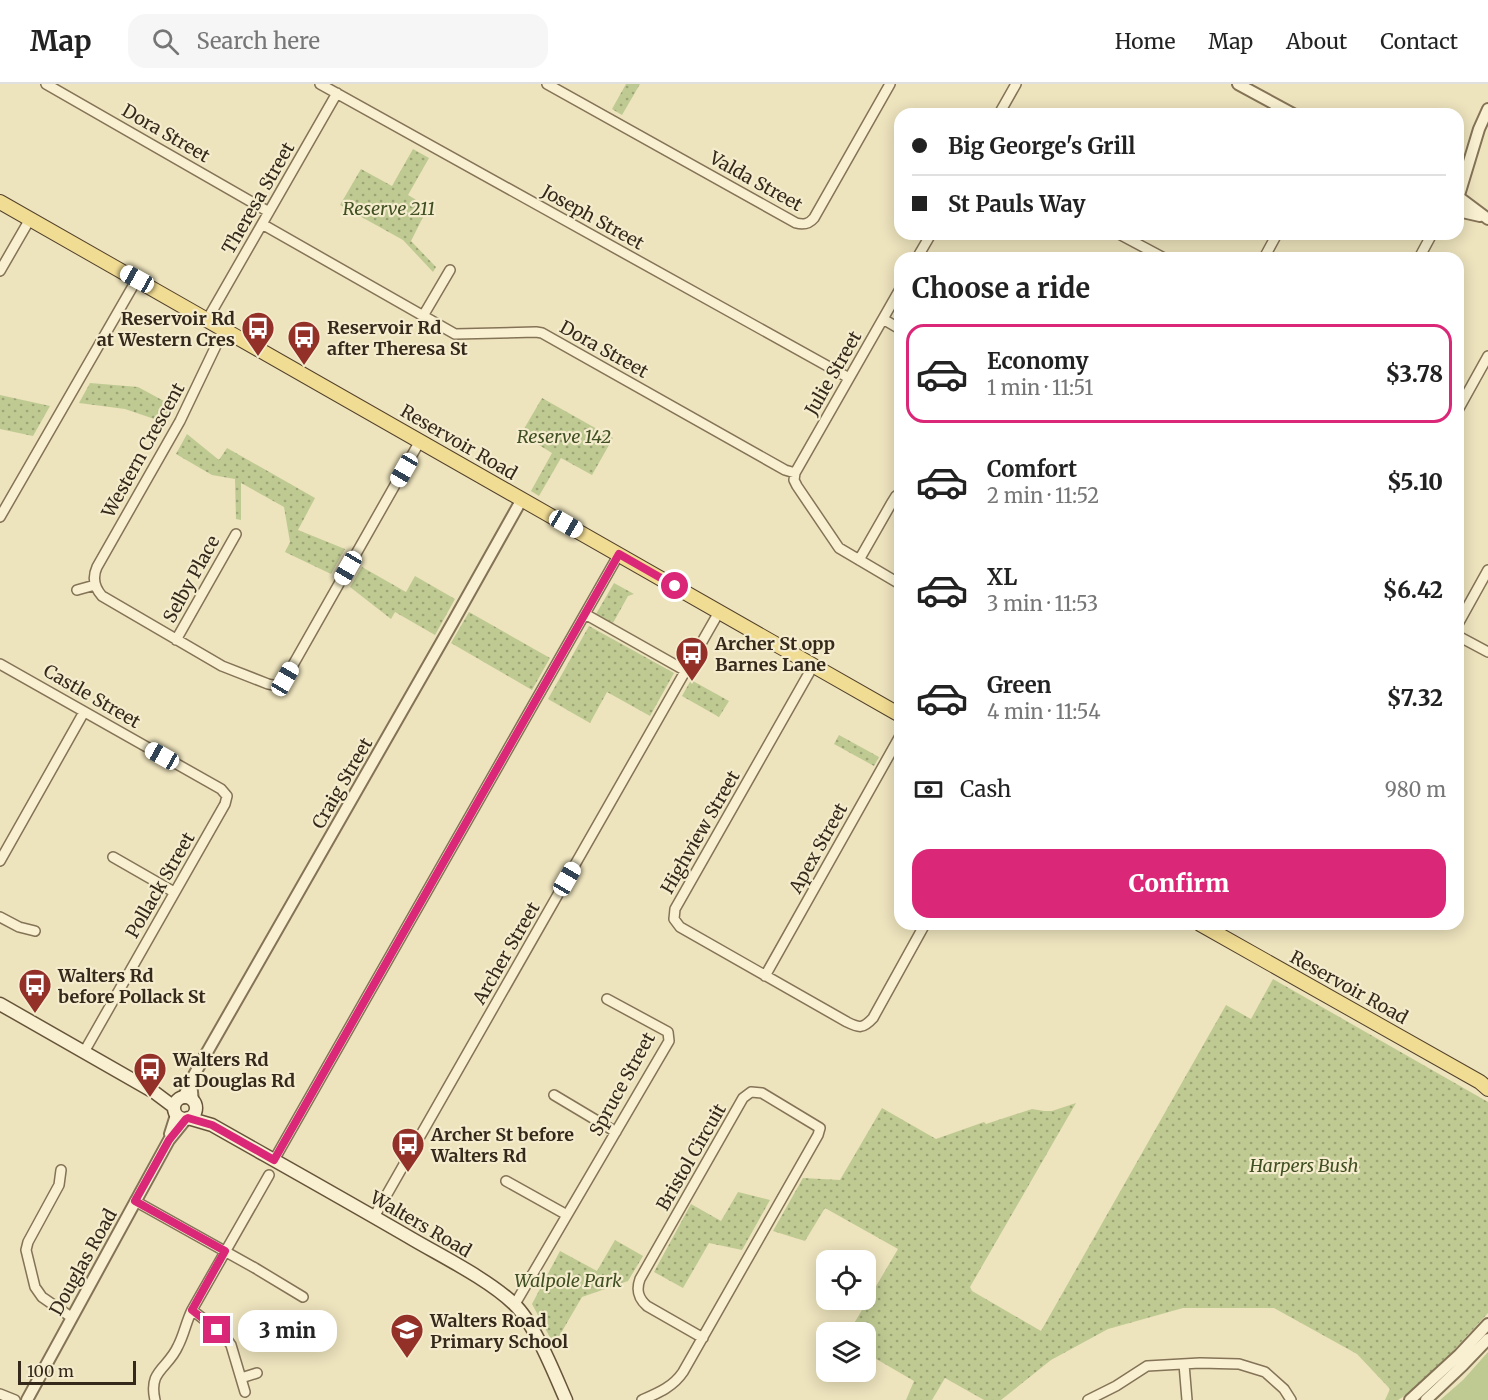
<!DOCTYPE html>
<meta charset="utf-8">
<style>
:root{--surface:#fff;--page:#f6f6f6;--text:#222;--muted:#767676;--line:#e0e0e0;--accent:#db2777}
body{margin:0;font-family:Merriweather,serif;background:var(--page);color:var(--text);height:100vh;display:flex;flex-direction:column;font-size:22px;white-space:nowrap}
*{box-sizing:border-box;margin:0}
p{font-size:20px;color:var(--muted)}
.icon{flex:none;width:33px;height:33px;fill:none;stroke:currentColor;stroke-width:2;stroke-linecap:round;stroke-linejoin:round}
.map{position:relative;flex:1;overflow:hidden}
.side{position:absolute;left:894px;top:168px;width:570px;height:678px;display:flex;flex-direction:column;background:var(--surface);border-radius:18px;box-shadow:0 3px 15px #0003}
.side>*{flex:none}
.banner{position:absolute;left:894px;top:24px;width:570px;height:132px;border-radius:18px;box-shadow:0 3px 15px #0003;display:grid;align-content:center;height:132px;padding:0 18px;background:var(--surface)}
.controls{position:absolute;left:816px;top:1166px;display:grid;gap:12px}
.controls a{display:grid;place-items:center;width:60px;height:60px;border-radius:12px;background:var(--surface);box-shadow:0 3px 15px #0003;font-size:30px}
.scale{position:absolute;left:18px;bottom:15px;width:118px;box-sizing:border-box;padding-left:6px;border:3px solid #34291b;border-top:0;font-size:16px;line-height:21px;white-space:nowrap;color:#34291b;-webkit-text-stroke:4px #f4eccd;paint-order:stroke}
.end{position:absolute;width:27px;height:27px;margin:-14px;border:8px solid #db2777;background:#fff;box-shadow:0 0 0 3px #fff}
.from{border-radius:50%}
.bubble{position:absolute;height:42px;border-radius:18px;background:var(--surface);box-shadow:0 3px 15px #0003;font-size:20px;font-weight:800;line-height:42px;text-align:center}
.car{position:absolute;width:18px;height:36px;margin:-18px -9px;border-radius:8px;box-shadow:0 0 4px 2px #0007;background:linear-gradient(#fff 24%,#345 0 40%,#fff 0 76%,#345 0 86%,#fff 0)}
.banner b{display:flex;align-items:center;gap:21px;height:57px;font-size:22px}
.banner b+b{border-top:2px solid var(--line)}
.banner i{width:15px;height:15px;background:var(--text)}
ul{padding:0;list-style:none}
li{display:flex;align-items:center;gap:18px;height:99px;margin:0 12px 9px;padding:0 6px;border:3px solid transparent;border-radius:18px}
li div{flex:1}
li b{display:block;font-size:22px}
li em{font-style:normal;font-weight:800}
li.active{border-color:var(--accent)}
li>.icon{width:54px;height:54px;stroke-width:1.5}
h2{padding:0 18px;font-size:27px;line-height:72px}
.pay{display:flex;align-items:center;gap:15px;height:66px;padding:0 18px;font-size:22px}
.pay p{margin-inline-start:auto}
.primary-button{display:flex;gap:12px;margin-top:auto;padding:12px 18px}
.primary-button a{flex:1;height:69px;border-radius:18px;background:var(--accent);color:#fff;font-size:24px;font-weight:800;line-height:69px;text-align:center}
header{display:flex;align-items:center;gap:36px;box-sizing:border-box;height:84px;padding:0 30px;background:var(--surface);border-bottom:2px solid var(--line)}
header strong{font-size:28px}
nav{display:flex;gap:33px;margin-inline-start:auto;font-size:21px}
.search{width:420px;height:54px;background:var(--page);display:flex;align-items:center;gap:15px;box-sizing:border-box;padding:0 21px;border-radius:18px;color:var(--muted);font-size:22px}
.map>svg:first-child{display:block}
.grass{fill:#bfca92}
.park{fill:url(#park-dots)}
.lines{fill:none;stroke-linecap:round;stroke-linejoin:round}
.minor-casing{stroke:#847357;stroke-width:12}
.tertiary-casing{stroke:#847357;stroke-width:14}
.secondary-casing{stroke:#66543a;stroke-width:15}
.primary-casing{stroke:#52412b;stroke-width:16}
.minor{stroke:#f8f0d0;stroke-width:9}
.tertiary{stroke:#f8f0d0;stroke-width:10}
.secondary{stroke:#f8f0d0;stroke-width:12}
.primary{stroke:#f1dc94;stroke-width:14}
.route{stroke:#db2777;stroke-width:8}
.labels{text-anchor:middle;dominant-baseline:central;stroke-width:4.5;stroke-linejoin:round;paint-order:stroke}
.street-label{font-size:18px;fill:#34291b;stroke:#f4eccd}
.park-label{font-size:18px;font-style:italic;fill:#415022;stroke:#f4eccd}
.poi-label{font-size:18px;font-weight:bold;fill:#34291b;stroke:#f4eccd;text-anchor:start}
</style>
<header>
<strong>Map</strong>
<div class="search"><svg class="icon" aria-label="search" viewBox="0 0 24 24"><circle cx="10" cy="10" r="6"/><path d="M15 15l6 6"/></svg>Search here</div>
<nav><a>Home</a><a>Map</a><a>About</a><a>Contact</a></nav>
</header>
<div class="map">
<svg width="1488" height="1316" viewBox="0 0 1488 1316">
<defs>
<pattern id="park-dots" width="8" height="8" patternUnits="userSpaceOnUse" patternTransform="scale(1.5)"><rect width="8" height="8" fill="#bfca92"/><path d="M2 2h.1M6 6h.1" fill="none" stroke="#9ca476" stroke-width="1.8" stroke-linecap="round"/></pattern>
</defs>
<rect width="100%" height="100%" fill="#ede3bd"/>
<!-- grass -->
<path class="grass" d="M1488 1268V1316H1440L1463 1296Z"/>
<!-- park -->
<path class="park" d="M626 0H640L622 31 612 25Z
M413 65 429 74 408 111 428 123 411 157 436 183 433 188 403 156 340 121 361 85 392 102Z
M90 299 138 303 175 323 166 339 125 325 79 319Z
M0 311 50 322 33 352 0 345Z
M542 314 613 354 592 391 561 374 539 412 531 407 552 369 521 350Z
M187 350 219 376 227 364 315 414 298 446 345 465 331 490 285 468 290 458 284 423 241 399V436L236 435 235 395 212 391 176 370Z
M362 483 406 508 415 492 455 515 435 551 395 528 391 535 350 503Z
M614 499 634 510 628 512 613 539 596 530Z
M469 528 550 574 532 606 451 559Z
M589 542 674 589 650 632 607 608 590 639 548 615Z
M691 596 729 617 719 633 682 612Z
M839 651 879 673 874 682 834 660Z
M1273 895 1488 1018V1229L1453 1267 1409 1309 1398 1316H1385L1390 1305 1357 1270 1274 1224H1183L1108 1245 1051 1276 1001 1316H984L945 1294 932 1316H906L914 1297 866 1269V1248H849L898 1165 825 1124 805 1157 773 1147 803 1094 840 1096 882 1024 936 1055 984 1038 986 1040 1032 1025 1044 1027H1052L1076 1019 970 1203 972 1207 1041 1247 1226 921 1251 935Z
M738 1108 770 1116 742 1166 709 1159 683 1204 654 1188 691 1120 721 1137Z
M615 1156 643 1172 628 1197 582 1213 554 1261 532 1220 560 1167 597 1187Z"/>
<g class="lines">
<defs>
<path id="minor" d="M46 0 269 128
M320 0 849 294
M547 0 796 139C804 141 809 140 814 134L890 0
M999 30 1016 0
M262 140 455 250 536 248 542 249 785 386 795 389
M1119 150 1164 174
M917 174 931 150
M1264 174 1277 150
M1419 174 1432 150
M0 187 30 135
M900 205 795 389 794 396 797 402 839 464 900 500
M423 232 450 186
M883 235 900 245
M207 236 337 9
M224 245 180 337 97 483C92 494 94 503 102 512L222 582 268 600C275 602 280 601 285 595L420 357
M1458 326 1488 272
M0 433 137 195
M859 476 891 420 896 412 900 409
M77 506 95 501
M585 530 686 587
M1458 540 1488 486
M1458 552 1488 568
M176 556 236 450
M0 580 221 705 227 712 225 720 84 968
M813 582 675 825 674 835 680 843 847 938C859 944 863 945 873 934L925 840
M113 773 174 808
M0 777 84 628
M0 833 19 843 35 847
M765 892 900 652
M554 1011 616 1048
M274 1076 619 470
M61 1086 59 1101 28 1158 26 1166 35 1203 42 1213 71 1233
M506 1097 567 1131
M135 1117 255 1184 303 1213
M374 1133 719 528
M515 1220 669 957 668 948 607 915
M192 1226 224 1251 231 1261 245 1308
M1184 1280 1187 1316
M241 1294 257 1289
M0 1310 15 1316
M155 1316C148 1286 168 1285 178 1262 184 1251 186 1238 192 1226L269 1091
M642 1316C658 1309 673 1303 683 1288L818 1051 820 1044 762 1009 751 1008 743 1014 640 1195C636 1206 638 1214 647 1222L703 1254
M1088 1316 1116 1302 1147 1282 1200 1279 1239 1280 1265 1288 1284 1305 1291 1316"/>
<path id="tertiary" d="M1238 0 1293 30
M1459 111 1479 45 1488 25
M1460 114 1488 135
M1458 127 1480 132
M191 999 193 1017
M183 1014 194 991 453 538 522 415
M170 1050 176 1031
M27 1316 169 1056 186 1035
M1410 1316 1459 1271 1488 1240
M1426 1316 1463 1281 1488 1255"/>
<path id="secondary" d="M0 920 154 1008 174 1023
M174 1024a11 11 0 1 1 22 0a11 11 0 1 1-22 0Z
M188 1034 212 1041C279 1079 347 1117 414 1156 445 1174 489 1196 514 1220 535 1240 554 1289 566 1316"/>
<path id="primary" d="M0 118 900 631
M1200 840 1480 998 1488 1005"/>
</defs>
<!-- minor casing -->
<use href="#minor" class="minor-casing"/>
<!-- tertiary casing -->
<use href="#tertiary" class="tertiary-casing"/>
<!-- secondary casing -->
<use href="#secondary" class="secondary-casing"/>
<!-- primary casing -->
<use href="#primary" class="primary-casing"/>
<!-- minor -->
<use href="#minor" class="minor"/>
<!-- tertiary -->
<use href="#tertiary" class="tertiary"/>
<!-- secondary -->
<use href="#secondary" class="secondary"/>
<!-- primary -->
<use href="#primary" class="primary"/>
</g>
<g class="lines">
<!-- route -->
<path class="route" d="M217 1246 192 1226 225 1167 135 1117 169 1056 186 1035 188 1034 212 1041 274 1076 619 470 675 502"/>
</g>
<!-- icons -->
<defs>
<symbol id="bus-pin" viewBox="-11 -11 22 30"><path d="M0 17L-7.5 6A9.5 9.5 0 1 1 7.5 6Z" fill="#933028" stroke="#f4eccd"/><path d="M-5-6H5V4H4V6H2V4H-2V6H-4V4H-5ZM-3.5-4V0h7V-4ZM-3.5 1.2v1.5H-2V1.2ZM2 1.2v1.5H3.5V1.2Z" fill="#fff"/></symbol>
<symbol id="school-pin" viewBox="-11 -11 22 30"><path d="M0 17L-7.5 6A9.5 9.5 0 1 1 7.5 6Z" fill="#933028" stroke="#f4eccd"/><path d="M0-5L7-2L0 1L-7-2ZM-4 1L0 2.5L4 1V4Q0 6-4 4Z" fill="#fff"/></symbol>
</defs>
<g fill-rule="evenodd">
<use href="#bus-pin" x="239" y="225" width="38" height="52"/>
<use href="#bus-pin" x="285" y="234" width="38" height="52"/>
<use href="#bus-pin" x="673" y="550" width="38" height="52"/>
<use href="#bus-pin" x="16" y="882" width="38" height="52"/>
<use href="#bus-pin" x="131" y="966" width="38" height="52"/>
<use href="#bus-pin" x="389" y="1041" width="38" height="52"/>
<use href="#school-pin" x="388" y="1227" width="38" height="52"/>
</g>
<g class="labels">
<!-- street labels -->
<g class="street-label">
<text transform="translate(166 49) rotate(30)">Dora Street</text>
<text transform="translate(756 97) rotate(29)">Valda Street</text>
<text transform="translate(258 114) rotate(-60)">Theresa Street</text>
<text transform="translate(593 133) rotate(29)">Joseph Street</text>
<text transform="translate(604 265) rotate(29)">Dora Street</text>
<text transform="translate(833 289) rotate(-60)">Julie Street</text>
<text transform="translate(459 358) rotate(30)">Reservoir Road</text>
<text transform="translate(143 366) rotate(-61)">Western Crescent</text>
<text transform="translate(191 495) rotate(-61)">Selby Place</text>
<text transform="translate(92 612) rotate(30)">Castle Street</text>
<text transform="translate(342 699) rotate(-60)">Craig Street</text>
<text transform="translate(700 748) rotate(-60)">Highview Street</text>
<text transform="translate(818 764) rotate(-61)">Apex Street</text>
<text transform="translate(160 801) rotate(-60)">Pollack Street</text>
<text transform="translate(506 869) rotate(-60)">Archer Street</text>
<text transform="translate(1349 903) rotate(29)">Reservoir Road</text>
<text transform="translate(622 1000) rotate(-61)">Spruce Street</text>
<text transform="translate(691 1073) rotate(-60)">Bristol Circuit</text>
<text transform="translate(421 1140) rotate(30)">Walters Road</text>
<text transform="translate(83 1178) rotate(-61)">Douglas Road</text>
</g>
<!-- park labels -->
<g class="park-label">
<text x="389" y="124">Reserve 211</text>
<text x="564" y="352">Reserve 142</text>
<text x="1304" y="1081">Harpers Bush</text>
<text x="568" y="1196">Walpole Park</text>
</g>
<!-- poi labels -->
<g class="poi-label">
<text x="235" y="234" text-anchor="end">Reservoir Rd<tspan x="235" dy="21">at Western Cres</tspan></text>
<text x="327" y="243">Reservoir Rd<tspan x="327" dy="21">after Theresa St</tspan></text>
<text x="715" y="559">Archer St opp<tspan x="715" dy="21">Barnes Lane</tspan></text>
<text x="58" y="891">Walters Rd<tspan x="58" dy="21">before Pollack St</tspan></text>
<text x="173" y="975">Walters Rd<tspan x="173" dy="21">at Douglas Rd</tspan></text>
<text x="431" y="1050">Archer St before<tspan x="431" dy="21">Walters Rd</tspan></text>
<text x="430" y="1236">Walters Road<tspan x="430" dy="21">Primary School</tspan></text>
</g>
</g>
</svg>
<div class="controls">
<a><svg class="icon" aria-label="locate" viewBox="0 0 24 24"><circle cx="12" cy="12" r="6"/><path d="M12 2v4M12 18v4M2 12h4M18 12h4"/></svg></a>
<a><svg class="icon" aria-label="layers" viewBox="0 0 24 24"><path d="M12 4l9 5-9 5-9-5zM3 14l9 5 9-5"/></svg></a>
</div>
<div class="scale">100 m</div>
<i class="end from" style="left:675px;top:502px"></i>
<i class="end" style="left:217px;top:1246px"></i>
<div class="bubble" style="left:238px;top:1226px;width:99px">3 min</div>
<i class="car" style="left:137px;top:195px;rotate:299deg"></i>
<i class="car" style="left:404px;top:386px;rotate:210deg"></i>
<i class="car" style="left:566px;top:440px;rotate:120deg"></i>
<i class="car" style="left:348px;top:484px;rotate:210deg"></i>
<i class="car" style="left:285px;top:595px;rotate:30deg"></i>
<i class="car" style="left:162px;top:672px;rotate:299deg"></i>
<i class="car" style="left:567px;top:795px;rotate:30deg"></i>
<div class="banner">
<b><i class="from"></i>Big George's Grill</b>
<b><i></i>St Pauls Way</b>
</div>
<section class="side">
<h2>Choose a ride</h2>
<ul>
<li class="active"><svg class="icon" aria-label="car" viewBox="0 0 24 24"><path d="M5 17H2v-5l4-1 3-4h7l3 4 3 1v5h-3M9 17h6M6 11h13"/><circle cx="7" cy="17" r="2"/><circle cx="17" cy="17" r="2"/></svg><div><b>Economy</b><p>1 min · 11:51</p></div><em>$3.78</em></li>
<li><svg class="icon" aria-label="car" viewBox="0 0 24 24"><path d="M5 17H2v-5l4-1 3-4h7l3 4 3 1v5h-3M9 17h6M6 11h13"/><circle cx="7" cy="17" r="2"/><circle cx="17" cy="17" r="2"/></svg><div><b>Comfort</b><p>2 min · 11:52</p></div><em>$5.10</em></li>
<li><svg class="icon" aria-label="car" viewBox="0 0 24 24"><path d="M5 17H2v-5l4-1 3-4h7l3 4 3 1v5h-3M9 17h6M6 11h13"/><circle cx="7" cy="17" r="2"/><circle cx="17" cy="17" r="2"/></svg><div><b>XL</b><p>3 min · 11:53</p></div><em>$6.42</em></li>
<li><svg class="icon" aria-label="car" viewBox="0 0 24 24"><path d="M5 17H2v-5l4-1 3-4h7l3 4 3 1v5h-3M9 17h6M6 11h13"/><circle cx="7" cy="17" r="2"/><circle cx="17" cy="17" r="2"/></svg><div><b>Green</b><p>4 min · 11:54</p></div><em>$7.32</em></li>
</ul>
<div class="pay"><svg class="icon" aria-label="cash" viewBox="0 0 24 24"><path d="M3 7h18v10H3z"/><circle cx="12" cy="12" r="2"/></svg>Cash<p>980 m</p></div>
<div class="primary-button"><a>Confirm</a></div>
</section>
</div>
